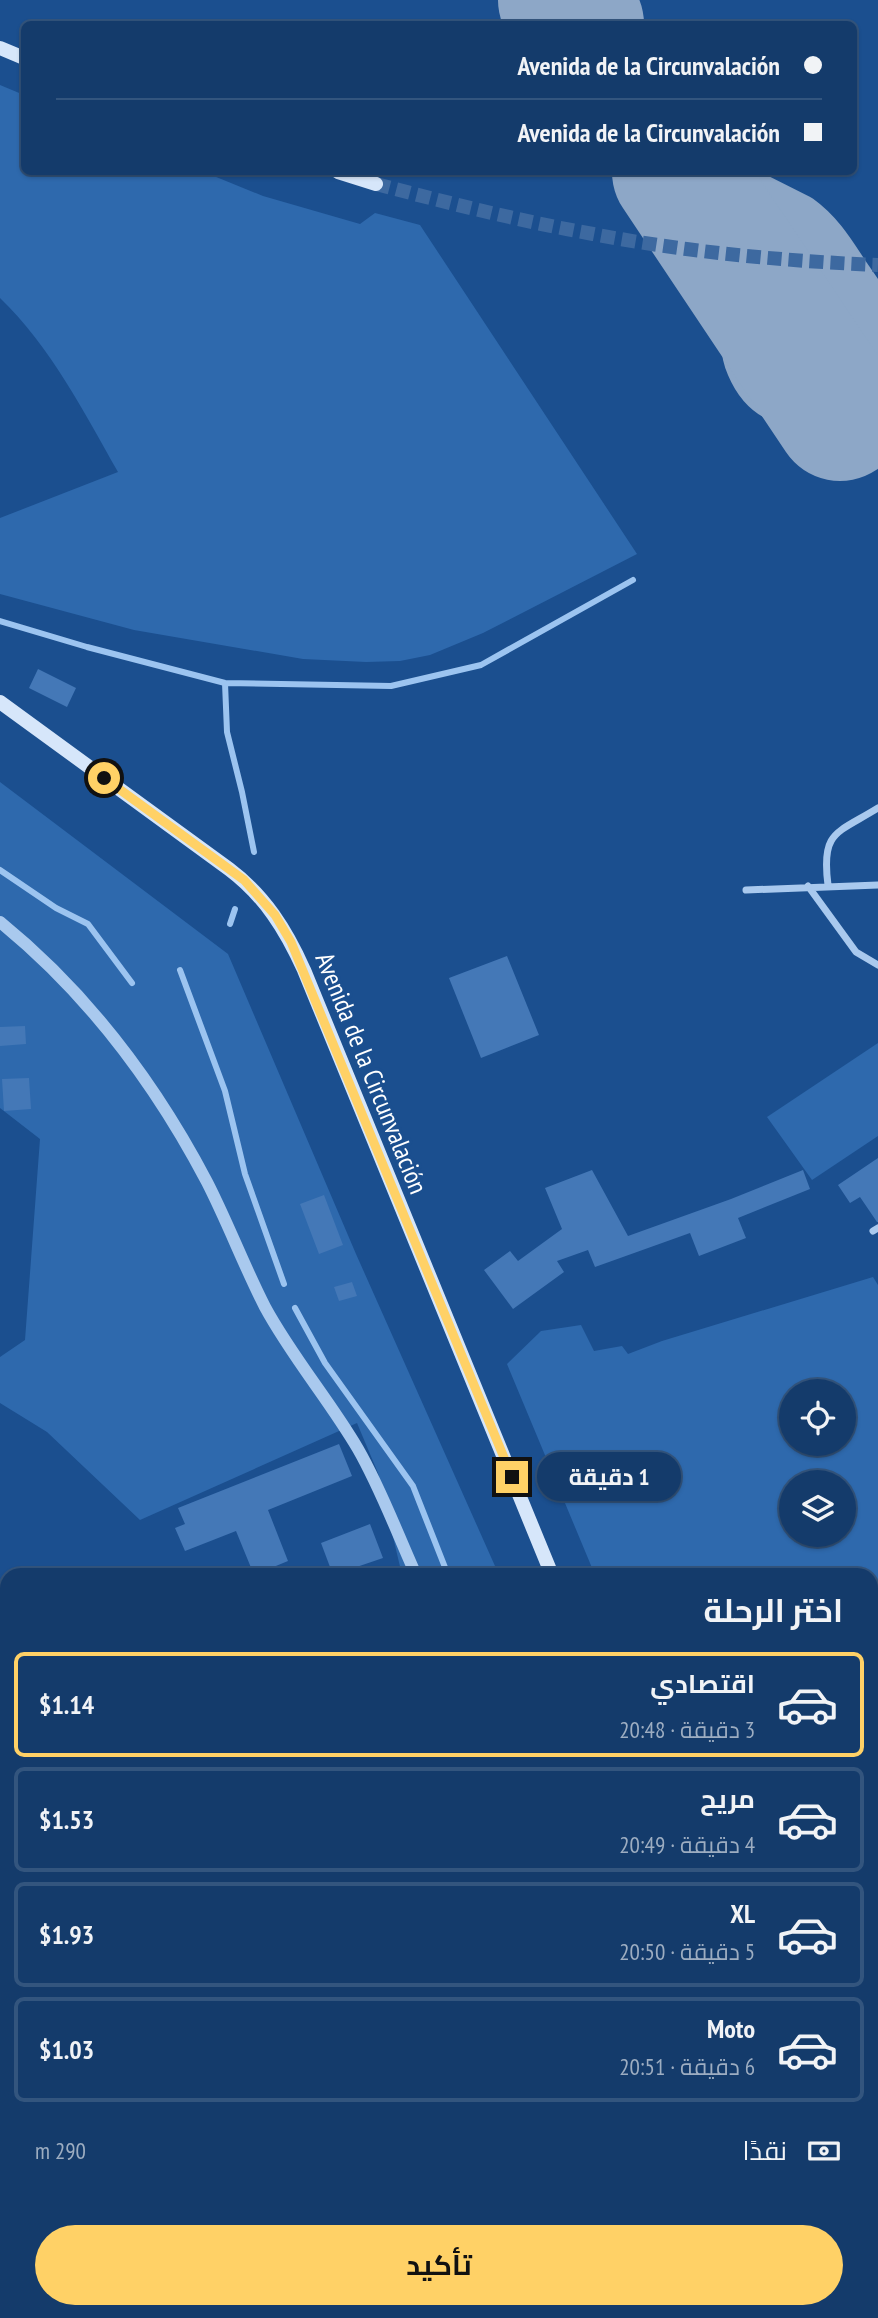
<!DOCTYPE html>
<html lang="ar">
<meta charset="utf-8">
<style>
:root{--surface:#143b6b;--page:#214673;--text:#f1f3f6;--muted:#9dadc1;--line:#33557e;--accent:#ffd166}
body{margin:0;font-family:"PT Sans Narrow",Cairo,sans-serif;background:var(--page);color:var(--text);direction:rtl;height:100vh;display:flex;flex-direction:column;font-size:26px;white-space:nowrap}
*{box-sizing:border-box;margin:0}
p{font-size:23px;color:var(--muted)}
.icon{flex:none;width:38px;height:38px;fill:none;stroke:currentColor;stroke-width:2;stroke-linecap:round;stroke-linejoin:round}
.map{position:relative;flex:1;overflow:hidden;direction:ltr}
.panel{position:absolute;left:0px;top:1568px;width:878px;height:751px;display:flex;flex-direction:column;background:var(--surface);border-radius:21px 21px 0 0;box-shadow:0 2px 5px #0004,0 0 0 2px var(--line);direction:rtl}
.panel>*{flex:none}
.top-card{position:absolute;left:21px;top:21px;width:836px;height:154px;border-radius:10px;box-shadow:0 2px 5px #0004,0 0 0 2px var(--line);direction:rtl;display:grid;align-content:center;height:154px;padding:0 35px;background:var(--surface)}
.controls{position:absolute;left:779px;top:1379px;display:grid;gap:14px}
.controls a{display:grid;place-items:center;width:77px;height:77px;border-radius:50%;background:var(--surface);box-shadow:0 2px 5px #0004,0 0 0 2px var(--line);font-size:35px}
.end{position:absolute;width:32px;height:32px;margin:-16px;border:9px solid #ffd166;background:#111;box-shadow:0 0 0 4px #111}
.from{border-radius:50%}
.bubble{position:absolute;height:49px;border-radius:24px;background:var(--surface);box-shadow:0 2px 5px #0004,0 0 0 2px var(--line);font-size:23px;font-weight:700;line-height:49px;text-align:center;direction:rtl}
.top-card b{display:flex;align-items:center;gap:24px;height:66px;font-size:26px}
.top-card b+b{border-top:2px solid var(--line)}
.top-card i{width:18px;height:18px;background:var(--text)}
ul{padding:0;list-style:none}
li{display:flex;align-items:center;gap:21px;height:105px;margin:0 14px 10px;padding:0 21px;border:4px solid var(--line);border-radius:10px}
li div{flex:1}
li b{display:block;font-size:26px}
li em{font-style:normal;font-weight:700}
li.selected{border-color:var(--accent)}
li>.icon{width:63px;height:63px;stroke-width:1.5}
h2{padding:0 35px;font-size:32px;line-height:84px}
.pay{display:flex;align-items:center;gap:18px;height:77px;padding:0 35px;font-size:26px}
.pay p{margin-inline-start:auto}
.button{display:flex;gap:14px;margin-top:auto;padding:14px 35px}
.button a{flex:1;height:80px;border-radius:42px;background:var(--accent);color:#111;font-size:28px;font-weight:700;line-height:80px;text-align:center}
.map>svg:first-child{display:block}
.green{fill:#2e69ad;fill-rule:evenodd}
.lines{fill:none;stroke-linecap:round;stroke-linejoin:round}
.stream{stroke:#9cc4f0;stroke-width:6}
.taxiway{stroke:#8da7c7;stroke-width:52}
.runway{stroke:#8da7c7;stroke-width:130}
.building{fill:#4478b7}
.secondary-tunnel{stroke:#3d69a0;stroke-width:14;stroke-dasharray:14 7;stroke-linecap:butt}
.minor{stroke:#a9c9ee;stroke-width:7}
.tertiary{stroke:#a9c9ee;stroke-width:12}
.secondary{stroke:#d6e6fa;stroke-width:14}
.route{stroke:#ffd166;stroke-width:9}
.labels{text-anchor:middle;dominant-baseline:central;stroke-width:6;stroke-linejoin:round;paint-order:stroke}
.street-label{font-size:26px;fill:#fff;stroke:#1b4f8f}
</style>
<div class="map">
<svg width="878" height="2318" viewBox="0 0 878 2318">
<rect width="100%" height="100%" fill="#1b4f8f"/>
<!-- green -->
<path class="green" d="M0 85 24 95V172H204L263 196 360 224 375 213 420 225 637 554 483 633 430 655 400 661 366 662 303 659 134 630 0 594V518L118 472C84 412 50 346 0 298Z
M0 782 228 954 356 1254 499 1575H402L378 1473 357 1423 140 1520 47 1432 0 1403V1357L25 1340 40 1139 0 1108Z
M878 1043V1136L812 1180 767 1117Z
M873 1277 878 1285V1634L872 1636V1575H595L507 1364 541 1331 581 1325 594 1351 622 1346 628 1354 662 1341ZM791 1391H844V1444H791ZM844 1482V1535H791V1482Z
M712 2312H802L804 2318H713Z"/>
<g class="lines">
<!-- stream -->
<path class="stream" d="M0 621 87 647 225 683 391 686 481 665 633 580
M225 683 227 732 242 792 254 852
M0 870 56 908 88 924 132 983
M230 924 235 909
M180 970 225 1091 245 1174 284 1284
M295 1308 325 1363 413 1486 448 1575
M872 1650 878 1648
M184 2318 190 2312"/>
<!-- taxiway -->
<path class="taxiway" d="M703 172 798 220C819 235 831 256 845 277 854 290 865 304 870 318 878 388 783 438 752 365 739 336 756 306 747 276"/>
<!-- runway -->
<path class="runway" d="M563 0 579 24
M677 172 840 416"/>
</g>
<!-- building -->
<path class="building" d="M38 669 76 688 67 707 29 688Z
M507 956 539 1035 481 1058 449 978Z
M25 1026 26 1044 0 1046V1027Z
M29 1078 31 1109 4 1111 2 1079Z
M878 1158V1222H877L860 1197 850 1203 838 1185Z
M592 1170 628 1236 731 1199 803 1170 810 1189 738 1218 746 1238 699 1256 690 1233 595 1267 588 1250 557 1261 564 1272 513 1309 484 1270 510 1251 518 1261 562 1229 545 1188Z
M324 1195 343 1245 319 1254 300 1204Z
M352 1282 357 1296 339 1301 334 1287Z
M339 1444 352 1476 268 1510 288 1561 254 1575 236 1531 185 1551 175 1528 185 1524 178 1508Z
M370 1524 383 1558 333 1575 321 1543Z"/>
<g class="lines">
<!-- secondary-tunnel -->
<path class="secondary-tunnel" d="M376 184C448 203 520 221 593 234 687 252 783 261 878 265"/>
<!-- minor -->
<path class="minor" d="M828 885C821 831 836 834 878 808
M808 886 856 952 878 965
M746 890 878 885
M873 1231 878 1228
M0 1957 7 1951
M321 2312 328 2318
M650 2312 652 2318
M218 2318 222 2312"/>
<!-- tertiary -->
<path class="tertiary" d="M0 922C86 992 155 1083 207 1182 228 1223 244 1266 265 1307 292 1357 330 1401 358 1449 381 1489 397 1533 416 1575
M770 2312 773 2318"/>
<!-- secondary -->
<path class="secondary" d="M0 48 24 58
M338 172 376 184
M0 702 229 869C265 896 286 930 304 970L552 1575
M872 1913 878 1917"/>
</g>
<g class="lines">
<!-- route -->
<path class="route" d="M104 778 244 880 275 915 291 942 512 1477"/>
</g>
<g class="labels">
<!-- street labels -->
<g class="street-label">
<text transform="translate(372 1073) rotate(68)">Avenida de la Circunvalación</text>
</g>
</g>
</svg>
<div class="controls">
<a><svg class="icon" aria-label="locate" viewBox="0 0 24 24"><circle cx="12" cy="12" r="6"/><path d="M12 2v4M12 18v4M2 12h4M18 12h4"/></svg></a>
<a><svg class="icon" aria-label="layers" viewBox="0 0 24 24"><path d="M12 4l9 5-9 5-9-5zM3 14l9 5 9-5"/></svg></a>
</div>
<i class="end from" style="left:104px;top:778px"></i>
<i class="end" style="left:512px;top:1477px"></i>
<div class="bubble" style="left:537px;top:1452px;width:144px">1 دقيقة</div>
<div class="top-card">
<b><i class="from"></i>Avenida de la Circunvalación</b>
<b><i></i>Avenida de la Circunvalación</b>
</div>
<section class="panel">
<h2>اختر الرحلة</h2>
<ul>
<li class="selected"><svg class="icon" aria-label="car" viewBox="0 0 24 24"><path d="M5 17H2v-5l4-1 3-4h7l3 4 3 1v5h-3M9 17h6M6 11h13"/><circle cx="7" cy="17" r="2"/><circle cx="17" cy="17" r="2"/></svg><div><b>اقتصادي</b><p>3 دقيقة · 20:48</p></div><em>$1.14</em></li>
<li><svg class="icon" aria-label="car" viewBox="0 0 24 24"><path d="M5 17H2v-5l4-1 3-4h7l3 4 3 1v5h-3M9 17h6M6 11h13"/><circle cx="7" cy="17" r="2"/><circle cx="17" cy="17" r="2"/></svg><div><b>مريح</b><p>4 دقيقة · 20:49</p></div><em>$1.53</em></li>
<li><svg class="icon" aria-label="car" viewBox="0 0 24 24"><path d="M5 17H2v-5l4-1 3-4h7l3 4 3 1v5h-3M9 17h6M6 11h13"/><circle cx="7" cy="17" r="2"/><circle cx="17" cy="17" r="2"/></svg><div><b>XL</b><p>5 دقيقة · 20:50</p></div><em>$1.93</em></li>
<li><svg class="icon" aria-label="car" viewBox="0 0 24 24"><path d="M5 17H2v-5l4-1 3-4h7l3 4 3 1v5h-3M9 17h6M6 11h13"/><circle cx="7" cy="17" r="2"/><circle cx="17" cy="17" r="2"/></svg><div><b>Moto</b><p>6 دقيقة · 20:51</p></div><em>$1.03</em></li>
</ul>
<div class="pay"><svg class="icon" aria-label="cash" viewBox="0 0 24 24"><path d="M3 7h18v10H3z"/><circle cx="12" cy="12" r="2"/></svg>نقدًا<p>290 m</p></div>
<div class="button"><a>تأكيد</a></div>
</section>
</div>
